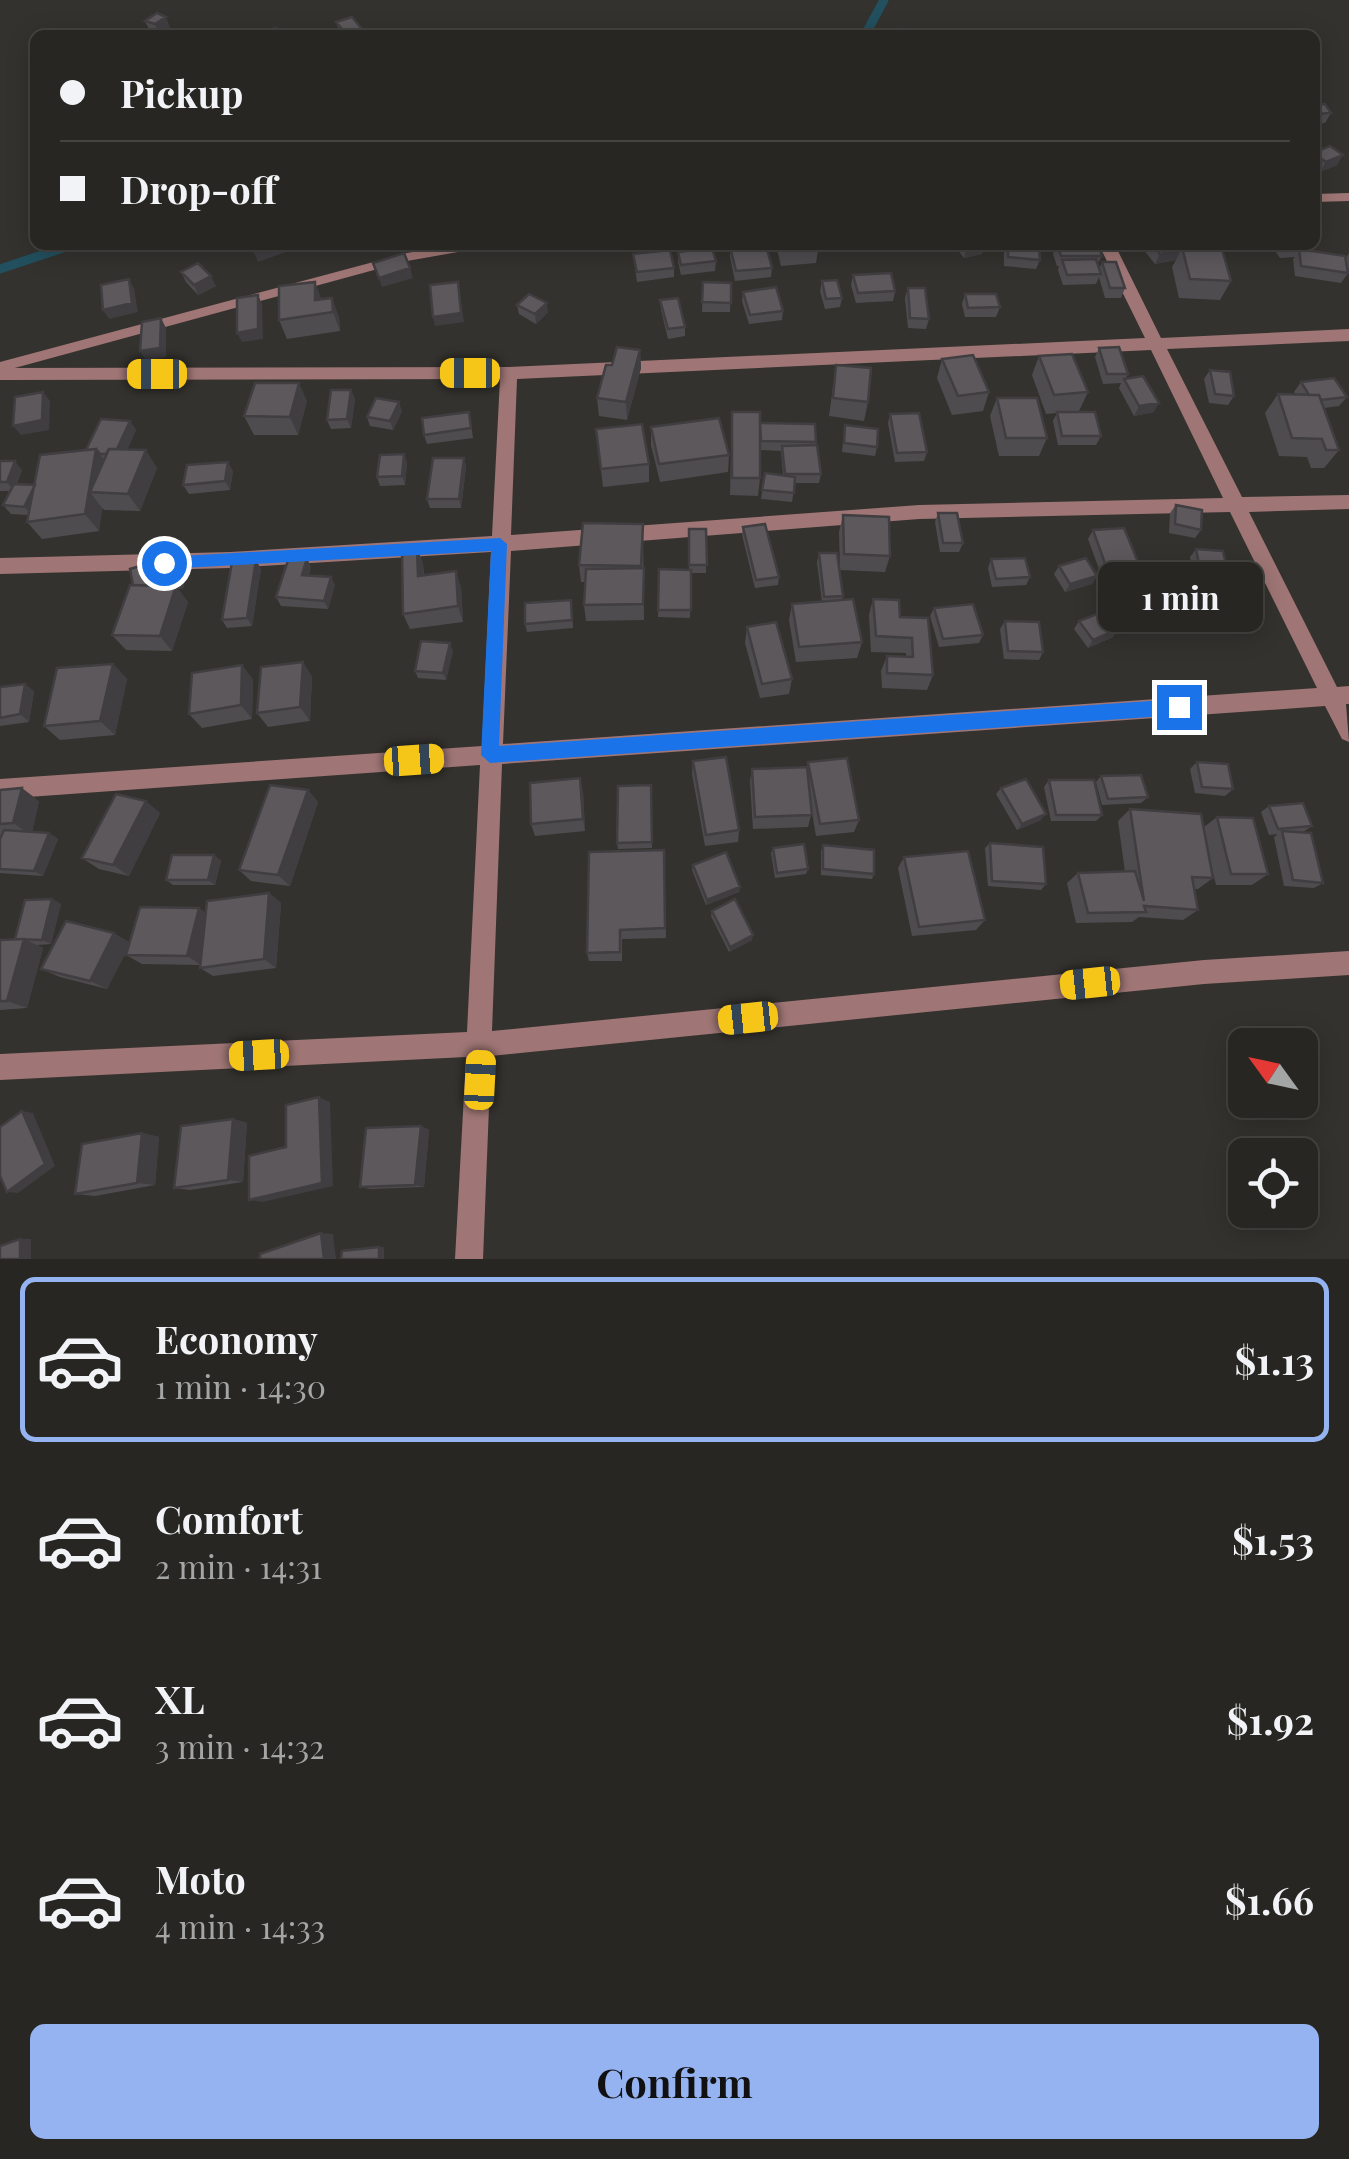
<!DOCTYPE html>
<meta charset="utf-8">
<style>
:root{--surface:#272622;--page:#2f2e2a;--text:#f1f3f6;--muted:#a4a5a5;--line:#434340;--accent:#95b2f1}
body{margin:0;font-family:"Playfair Display",serif;background:var(--page);color:var(--text);height:100vh;display:flex;flex-direction:column;font-size:38px;white-space:nowrap}
*{box-sizing:border-box;margin:0}
p{font-size:32px;color:var(--muted)}
.icon{flex:none;width:55px;height:55px;fill:none;stroke:currentColor;stroke-width:2;stroke-linecap:round;stroke-linejoin:round}
.map{position:relative;height:1259px;overflow:hidden}
.sheet{display:flex;flex-direction:column;background:var(--surface);flex:1}
.sheet>*{flex:none}
.top-card{position:absolute;left:30px;top:30px;width:1290px;height:220px;border-radius:15px;box-shadow:0 5px 25px #0003,0 0 0 2px var(--line);display:grid;align-content:center;height:220px;padding:0 30px;background:var(--surface)}
.needle{width:65px;rotate:303deg}
.buttons{position:absolute;left:1228px;top:1028px;display:grid;gap:20px}
.buttons a{display:grid;place-items:center;width:90px;height:90px;border-radius:15px;background:var(--surface);box-shadow:0 5px 25px #0003,0 0 0 2px var(--line);font-size:50px}
.end{position:absolute;width:45px;height:45px;margin:-22px;border:12px solid #1a73e8;background:#fff;box-shadow:0 0 0 5px #fff}
.from{border-radius:50%}
.bubble{position:absolute;height:70px;border-radius:15px;background:var(--surface);box-shadow:0 5px 25px #0003,0 0 0 2px var(--line);font-size:32px;font-weight:700;line-height:70px;text-align:center}
.car{position:absolute;width:30px;height:60px;margin:-30px -15px;border-radius:12px;box-shadow:0 0 8px 2px #0007;background:linear-gradient(#f5c518 24%,#345 0 40%,#f5c518 0 76%,#345 0 86%,#f5c518 0)}
.top-card b{display:flex;align-items:center;gap:35px;height:95px;font-size:38px}
.top-card b+b{border-top:2px solid var(--line)}
.top-card i{width:25px;height:25px;background:var(--text)}
ul{padding:18px 0 0;list-style:none}
li{display:flex;align-items:center;gap:30px;height:165px;margin:0 20px 15px;padding:0 10px;border:5px solid transparent;border-radius:15px}
li div{flex:1}
li b{display:block;font-size:38px}
li em{font-style:normal;font-weight:700}
li.current{border-color:var(--accent)}
li>.icon{width:90px;height:90px;stroke-width:1.5}
.action{display:flex;gap:20px;margin-top:auto;padding:20px 30px}
.action a{flex:1;height:115px;border-radius:15px;background:var(--accent);color:#111;font-size:40px;font-weight:700;line-height:115px;text-align:center}
.map>svg:first-child{display:block}
.lines{fill:none;stroke-linecap:round;stroke-linejoin:round}
.stream{stroke:#22505e;stroke-width:9}
.service{fill:#9f7675;fill-rule:evenodd}
.minor{fill:#9f7675;fill-rule:evenodd}
.wall{fill:#4f4c4f}
.shaded-wall{fill:#403e40}
.building{fill:#5c585c;stroke:#403e40;stroke-width:2.5}
.route{fill:#1a73e8}
</style>
<div class="map">
<svg width="1349" height="1259" viewBox="0 0 1349 1259">
<rect width="100%" height="100%" fill="#34322e"/>
<g class="lines">
<!-- stream -->
<path class="stream" d="M865 35 884 0
M0 269 72 245"/>
<!-- service -->
<path class="service" d="M1349 193V201L1315 202V194Z
M453 245H481L475 249 407 261 0 372V362L407 253Z"/>
<!-- minor -->
<path class="minor" d="M1099 245H1115L1161 338 1349 329V341L1167 349 1242 497 1349 495V509L1249 512 1337 687 1349 686V704H1346L1349 742 1342 739 1325 706 502 764 492 1031 1204 960 1349 951V975L1204 984 491 1056 483 1259H455L466 1057 0 1080V1054L467 1032 480 765 0 799V779L482 746 491 552 230 568 0 574V558L230 552 492 536 500 379 0 380V368L509 367 1145 338ZM1151 350 1223 498 919 505 511 535 517 379ZM1230 512 1317 688 503 744 511 551 919 519Z"/>
</g>
<!-- wall -->
<path class="wall" d="M145 21 170 27 159 34 150 31Z
M336 22 364 35H341Z
M1315 105 1331 113 1325 123 1315 124Z
M1315 152 1337 165 1320 172 1315 168Z
M776 245H819L816 263 781 266Z
M841 245H878V248L843 251Z
M954 245H984L982 254 964 258Z
M1004 245H1039L1040 260 1036 269 1004 266Z
M1056 245 1102 256 1097 265 1099 269 1102 262 1125 288 1121 298H1105L1099 277 1096 284 1063 285 1058 270 1059 266H1057L1053 254Z
M1145 245H1192L1231 281 1220 300 1179 298 1172 267 1176 260 1155 264 1143 249Z
M1271 245H1313L1311 251 1346 258 1349 253V272L1347 269 1348 273 1341 283 1295 276 1293 259 1295 257 1280 258Z
M730 247 772 268 771 277 735 281 730 257Z
M678 252 716 261 715 271 681 275 678 262Z
M633 254 674 268V277L637 282Z
M181 272 216 286 198 295 186 282Z
M853 275 895 291 893 301 856 303 851 285Z
M822 281 842 298 840 307 825 309 820 291Z
M703 282 731 283 730 312H702Z
M908 288 929 319 926 329 908 328 905 298Z
M743 292 783 311 782 320 749 324 742 301Z
M965 294 1000 307 996 317H965L962 304Z
M321 299 339 317 340 331 287 339 279 320Z
M660 300 685 327V336L668 339 661 310Z
M517 305 548 312 536 324 519 314Z
M1099 348 1128 374 1125 379 1154 412 1134 416 1119 388 1121 383 1103 384 1095 357Z
M640 350 641 368 627 420 599 416 597 398 612 365Z
M1039 356 1088 392 1079 411 1067 412 1101 436 1096 445H1058L1053 421 1057 413 1046 414 1032 375Z
M942 359 989 392 983 411 952 415 937 378Z
M836 365 868 402 864 421 829 416Z
M1210 370 1234 396 1228 405 1209 403 1204 379Z
M1301 382 1347 397 1339 406 1324 408 1339 450 1324 468H1311L1307 457 1279 456 1265 413 1278 394 1296 395 1294 392Z
M351 390 355 399 351 428 331 429 327 420Z
M997 398 1047 438 1039 456H999L990 416Z
M307 401 298 435H254L244 416Z
M402 411 393 430 370 426 367 417Z
M469 412 473 438 427 444 424 435Z
M732 412 760 429 815 424 816 445 821 474 819 483H795L792 502 761 499 765 473 783 475 781 451 760 450V478L758 496 730 495Z
M890 414 927 452 924 461 895 462 888 423Z
M130 421 136 430 127 450 157 468 140 511 104 510 102 508 99 531 42 539 27 522 28 515 11 514 3 505 10 491H0V461L22 470 17 484 34 485Z
M845 425 877 447 875 456 842 452Z
M651 427 729 455 728 472 660 482 651 445Z
M596 429 649 464V482L603 487Z
M404 454 407 463 405 485 380 486 377 477Z
M464 458 466 467 461 508H430L427 499Z
M233 471 230 490 189 494 183 485Z
M1176 505 1201 530 1195 538 1169 533 1170 513Z
M938 513 963 543 959 552H940L935 522Z
M843 515 890 556 885 572 840 570 839 532Z
M643 524 644 620 586 621 584 605 585 582H581L579 565Z
M743 527 779 577 778 585 755 588 742 535Z
M689 529H706V573H691L690 618 658 617 659 569 689 570Z
M1093 530 1141 569 1135 577 1103 580 1088 539Z
M417 548 423 564 424 575 461 587 463 622 410 629 403 614Z
M1196 549 1231 586 1226 591 1246 613 1239 621 1189 626 1180 604 1186 596 1210 593 1197 592 1190 557Z
M819 553 843 596 842 600 862 642 857 658 796 662 789 620 792 604 822 602 817 562Z
M991 559 1030 577 1026 585 992 587 988 568Z
M180 565 184 588 178 589 188 602 172 651 126 650 112 635 133 585Z
M1059 566 1097 576 1092 584 1065 592 1054 574Z
M311 567 309 575 335 585 328 609 281 606 276 597Z
M261 569 252 626 227 628 222 620Z
M1120 592 1162 619 1156 627H1120L1114 600Z
M873 599 900 617 933 675 927 690 882 688 881 671 887 656 906 657V653L871 652 869 615Z
M572 608 573 628 527 632 525 624Z
M934 608 983 635 979 643 939 647 930 616Z
M1005 621 1043 652 1039 660 1004 659 1000 629Z
M1079 621 1113 637 1088 648 1074 629Z
M747 627 792 679 789 694 760 698 745 643Z
M453 651 446 680 418 678 415 671Z
M113 664 127 679 115 735 60 740 44 726Z
M242 665 253 680 252 719 202 728 189 714Z
M312 676 310 721 268 727 257 713Z
M0 687 34 691 29 722 0 726Z
M693 761 739 830 738 842 705 846 692 774Z
M808 762 859 820 854 832 816 836 812 812 808 827 753 829 750 781 752 769 807 767Z
M1197 762 1233 789 1225 796 1195 793 1190 769Z
M1101 776 1148 797 1141 803 1102 805 1096 782Z
M1049 780 1102 815 1096 821H1051L1044 787Z
M651 785 652 848 618 849 617 843Z
M1001 788 1041 820 1017 830 996 794Z
M0 790 39 801 32 832 49 833 58 839 43 876 0 873Z
M308 790 318 802 290 886 251 881 239 870Z
M583 791 585 831 535 836 531 824Z
M1269 806 1312 826 1303 832 1323 883 1314 888 1284 886 1274 837 1278 834 1269 835 1261 812Z
M1130 809 1204 827 1217 817 1268 874 1252 885H1216L1210 860 1213 878 1198 889H1194L1198 910 1183 920 1139 917 1132 922 1076 923 1067 883 1078 873 1125 872 1118 821Z
M160 813 129 876 99 869 82 858Z
M990 843 1046 884 1041 890 988 886 985 848Z
M823 845 874 874 872 879 821 875V851Z
M773 848 808 869 806 874 775 878 771 853Z
M664 850 666 938 622 939V961H589L587 953Z
M214 855 221 861 215 885H173L166 880Z
M904 857 985 920 976 930 912 936 898 868Z
M693 865 740 887 739 892 706 905 692 870Z
M269 893 281 903 276 968 213 976 200 968V965L142 964 126 955 128 947 107 989 60 977 41 969 130 942 199 908 205 913Z
M52 899 61 904 51 944 37 945 43 948 27 1008 0 1010V940L15 939Z
M712 911 752 940 729 952 711 916Z
M233 1119 247 1123 243 1182 190 1190 174 1188Z
M421 1126 429 1130 424 1187 370 1189 360 1187Z
M142 1133 159 1137 155 1185 95 1196 75 1194Z"/>
<!-- shaded-wall -->
<path class="shaded-wall" d="M166 17 170 27 159 34 155 24Z
M362 29 364 35H346Z
M1343 155 1337 165 1320 172 1326 162Z
M274 245H287L289 251 258 262 254 252Z
M984 245 982 254 964 258 966 249Z
M1181 250 1176 260 1155 264 1160 254Z
M410 268 413 278 382 287 379 278Z
M211 276 216 286 198 295 194 285Z
M129 279 134 289 138 312 109 319 103 310Z
M315 282 322 301 315 300Z
M458 282 464 322 435 326 433 317Z
M258 295 262 304 263 339 242 342 237 333Z
M332 298 339 317 340 331 333 312Z
M547 303 548 312 536 324 535 314Z
M161 318 166 328V357L146 361 140 351Z
M640 350 641 368 627 420 626 402Z
M299 383 307 401 298 435 290 417Z
M351 390 355 399 351 428 347 419Z
M43 392 50 401 49 430 21 435 13 426Z
M399 402 402 411 393 430 390 421Z
M1159 403 1154 412 1134 416 1139 406Z
M130 421 136 430 121 464 115 455Z
M96 449 109 466 90 492 102 508 99 531 85 514Z
M146 450 157 468 140 511 128 494Z
M404 454 407 463 405 485 402 476Z
M464 458 466 467 461 508 459 499Z
M15 461 22 470 14 491 7 482Z
M228 462 233 471 230 490 225 481Z
M35 485 32 515 24 507Z
M417 548 423 564 424 592 418 576Z
M174 556 180 565 184 588 178 589 188 602 172 651 160 636 140 600Z
M307 558 311 567 306 583 302 575Z
M256 560 261 569 252 626 247 618Z
M456 571 461 587 463 622 458 606Z
M1097 576 1092 584 1065 592 1070 584Z
M331 577 335 585 328 609 324 601Z
M1119 629 1113 637 1088 648 1093 640Z
M450 643 453 651 446 680 443 673Z
M303 662 312 676 310 721 300 707Z
M113 664 127 679 115 735 100 721Z
M242 665 253 680 252 719 241 705Z
M25 684 34 691 29 722 20 714Z
M580 778 583 791 585 831 583 819Z
M22 788 39 801 31 835 13 823Z
M308 790 318 802 290 886 278 875Z
M146 801 160 813 129 876 113 865Z
M1046 814 1041 820 1017 830 1022 824Z
M49 833 58 839 43 876 34 871Z
M214 855 221 861 215 885 208 880Z
M740 887 739 892 706 905 707 900Z
M269 893 281 903 276 968 264 959Z
M52 899 61 904 51 944 42 940Z
M199 908 213 918 201 965 187 956Z
M114 933 131 943 107 989 90 981Z
M753 935 752 940 729 952 730 947Z
M24 939 43 948 27 1008 7 1001Z
M319 1097 330 1102 333 1186 263 1202 249 1200Z
M22 1111 33 1113 55 1166 18 1193 7 1192Z
M233 1119 247 1123 243 1182 228 1180Z
M421 1126 429 1130 424 1187 415 1185Z
M142 1133 159 1137 155 1185 137 1183Z
M321 1233 333 1234 336 1259H324Z
M20 1239H31V1259H20Z
M379 1247H384V1259H379Z"/>
<!-- building -->
<path class="building" d="M157 13 166 17 155 24 145 21Z
M352 17 362 29 346 34 336 22Z
M276 28 278 35H255L254 33Z
M899 29 913 33 911 35H894Z
M1325 104 1331 113 1315 114V105Z
M1330 146 1343 155 1326 162 1315 154V152Z
M250 245H274L254 252Z
M766 245 772 268 736 271 730 247Z
M964 245H982L966 249Z
M1008 245H1039L1040 260 1008 257Z
M1057 245H1098L1102 256H1061Z
M1152 245H1192L1193 247H1182V249L1160 254Z
M1284 245H1313L1314 246 1286 249Z
M1182 247 1222 249 1231 281 1190 279Z
M712 248 716 261 681 265 678 252Z
M1299 249 1345 256 1348 273 1301 266Z
M670 250 674 268 637 272 633 254Z
M404 253 410 268 379 278 373 263Z
M1096 259 1101 274 1067 275 1062 260Z
M1102 262H1116L1125 288H1110Z
M198 263 211 276 194 285 181 272Z
M891 273 895 291 858 293 853 275Z
M129 279 132 303 103 310 101 285Z
M837 280 842 298 826 299 822 281Z
M315 282V300L332 298 333 312 279 320V286Z
M458 282 461 313 433 317 430 285Z
M703 282 731 283V303L702 302Z
M776 287 783 311 750 315 743 292Z
M908 288H925L929 319 910 318Z
M529 294 547 303 535 314 517 305Z
M965 294H996L1000 307 968 308Z
M258 295V329L237 333V298Z
M678 298 685 327 668 329 660 300Z
M161 318 160 348 140 351 142 322Z
M617 347 640 350 626 402 597 398 606 365H612Z
M1119 347 1128 374H1107L1099 348Z
M1072 354 1088 392 1054 395 1039 356Z
M973 355 989 392 958 396 942 359Z
M836 365 871 368 868 402 833 398Z
M1210 370 1230 372 1234 396 1215 394Z
M1143 376 1159 403 1139 406 1124 379Z
M1334 378 1347 397 1321 400 1319 395H1309L1301 382Z
M255 383H299L290 417 244 416Z
M331 390H351L347 419 327 420Z
M43 392 42 420 13 426 15 397Z
M1278 394 1319 395 1339 450H1326L1322 439 1292 438Z
M376 398 399 402 390 421 367 417Z
M997 398H1037L1047 438H1006Z
M469 412 471 428 424 435 422 418Z
M732 412H760V478H732Z
M1057 412H1095L1101 436H1062Z
M919 413 927 452 897 453 890 414Z
M719 418 729 455 659 464 651 427Z
M101 419 130 421 117 449H109L106 454H100L96 449 86 450Z
M760 423 815 424 816 442 761 441Z
M642 424 649 464 601 469 596 429Z
M845 425 878 429 877 447 844 443Z
M817 445 821 474H785L782 446Z
M96 449 85 514 27 522 40 455Z
M109 449 146 450 128 494 90 492Z
M404 454 402 476 377 477 380 455Z
M433 458H464L459 499H427Z
M0 461H15L7 482H0Z
M228 462 225 481 183 485 187 465Z
M765 473 795 477 794 493 762 490Z
M14 484 35 485 24 507 3 505Z
M1176 505 1202 510 1201 530 1175 524Z
M938 513H957L963 543H943Z
M843 515 889 517 890 556 844 554Z
M583 523 643 524 641 566 579 565Z
M765 524 779 577 756 580 743 527Z
M1124 528 1141 569 1108 572 1093 530Z
M689 529H706L707 565H689Z
M417 548 418 576 456 571 458 606 403 614 402 550Z
M1196 549 1223 551 1231 586 1203 584Z
M819 553H837L843 596 824 597Z
M174 556 178 579 156 586 133 585 130 569Z
M289 557 307 558 302 575 331 577 324 601 276 597Z
M1025 558 1030 577 996 579 991 559Z
M1086 558 1097 576 1070 584 1059 566Z
M256 560 247 618 222 620 232 562Z
M644 568 643 604 584 605 586 569Z
M659 569 691 570V610H658Z
M130 585 176 586 160 636 112 635Z
M1236 590 1246 613 1196 618 1186 596Z
M1120 592H1155L1162 619H1126Z
M853 599 862 642 799 647 792 604Z
M873 599 899 600 900 617 928 618 933 675 887 673V656L913 657 912 638 876 636Z
M571 600 572 620 525 624V603Z
M973 604 983 635 943 639 934 608Z
M1105 611 1119 629 1093 640 1079 621Z
M1005 621 1039 622 1043 652 1008 651Z
M776 622 792 679 762 684 747 627Z
M421 641 450 643 443 673 415 671Z
M303 662 300 707 257 713 261 667Z
M113 664 100 721 44 726 57 668Z
M242 665 241 705 189 714 192 673Z
M25 684 20 714 0 718V687Z
M726 757 739 830 706 835 693 761Z
M847 758 859 820 820 824 808 762Z
M1197 762 1228 764 1233 789 1202 787Z
M807 767 812 815 755 817 752 769Z
M1141 775 1148 797 1108 799 1101 776Z
M580 778 583 819 531 824 530 783Z
M1026 779 1046 814 1022 824 1001 788Z
M1049 780H1094L1102 815H1056Z
M270 785 308 790 278 875 239 870Z
M651 785 652 842 617 843 618 786Z
M22 788 13 823 0 824V790Z
M116 794 146 801 113 865 82 858Z
M1303 803 1312 826 1278 829 1269 806Z
M1130 809 1201 814 1213 878 1192 877 1198 910 1144 906 1146 912 1088 913 1078 873 1135 871 1144 901Z
M1217 817 1253 818 1268 874H1231Z
M4 830 49 833 34 871 0 869V839Z
M1282 831 1311 833 1323 883 1293 880Z
M990 843 1043 847 1046 884 992 881Z
M804 844 808 869 777 873 773 848Z
M823 845 874 850V874L823 869Z
M664 850 665 928 620 930V952L587 953 589 852Z
M968 851 985 920 919 927 904 857Z
M726 852 740 887 707 900 693 865Z
M172 855H214L208 880H166Z
M269 893 264 959 200 968 207 901Z
M52 899 42 940 15 939 25 900Z
M735 899 753 935 730 947 712 911Z
M140 907 199 908 187 956 126 955Z
M66 921 114 933 90 981 41 969Z
M24 939 7 1001H0V940Z
M319 1097 322 1183 249 1200V1156L286 1147V1105Z
M22 1111 45 1164 7 1192 0 1176V1127Z
M233 1119 228 1180 174 1188 181 1126Z
M421 1126 415 1185 360 1187 366 1128Z
M142 1133 137 1183 75 1194 82 1144Z
M321 1233 324 1259H260V1254Z
M20 1239V1259H0V1246Z
M379 1247V1259H341L342 1251Z"/>
<!-- route -->
<path class="route" d="M500 538 507 544 499 746 1179 699 1187 707 1179 715 490 763 481 755 491 551 164 569 156 563 164 557Z"/>
</svg>
<div class="buttons">
<a><svg class="needle" viewBox="-14 -14 28 28"><path d="M0-13l5 13h-10z" fill="#e53935"/><path d="M0 13l5-13h-10z" fill="#a4a5a5"/></svg></a>
<a><svg class="icon" aria-label="locate" viewBox="0 0 24 24"><circle cx="12" cy="12" r="6"/><path d="M12 2v4M12 18v4M2 12h4M18 12h4"/></svg></a>
</div>
<i class="end from" style="left:164px;top:563px"></i>
<i class="end" style="left:1179px;top:707px"></i>
<div class="bubble" style="left:1098px;top:562px;width:165px">1 min</div>
<i class="car" style="left:470px;top:373px;rotate:270deg"></i>
<i class="car" style="left:157px;top:374px;rotate:270deg"></i>
<i class="car" style="left:414px;top:760px;rotate:86deg"></i>
<i class="car" style="left:1090px;top:983px;rotate:264deg"></i>
<i class="car" style="left:748px;top:1018px;rotate:264deg"></i>
<i class="car" style="left:259px;top:1055px;rotate:267deg"></i>
<i class="car" style="left:480px;top:1080px;rotate:3deg"></i>
<div class="top-card">
<b><i class="from"></i>Pickup</b>
<b><i></i>Drop-off</b>
</div>
</div>
<section class="sheet">
<ul>
<li class="current"><svg class="icon" aria-label="car" viewBox="0 0 24 24"><path d="M5 17H2v-5l4-1 3-4h7l3 4 3 1v5h-3M9 17h6M6 11h13"/><circle cx="7" cy="17" r="2"/><circle cx="17" cy="17" r="2"/></svg><div><b>Economy</b><p>1 min · 14:30</p></div><em>$1.13</em></li>
<li><svg class="icon" aria-label="car" viewBox="0 0 24 24"><path d="M5 17H2v-5l4-1 3-4h7l3 4 3 1v5h-3M9 17h6M6 11h13"/><circle cx="7" cy="17" r="2"/><circle cx="17" cy="17" r="2"/></svg><div><b>Comfort</b><p>2 min · 14:31</p></div><em>$1.53</em></li>
<li><svg class="icon" aria-label="car" viewBox="0 0 24 24"><path d="M5 17H2v-5l4-1 3-4h7l3 4 3 1v5h-3M9 17h6M6 11h13"/><circle cx="7" cy="17" r="2"/><circle cx="17" cy="17" r="2"/></svg><div><b>XL</b><p>3 min · 14:32</p></div><em>$1.92</em></li>
<li><svg class="icon" aria-label="car" viewBox="0 0 24 24"><path d="M5 17H2v-5l4-1 3-4h7l3 4 3 1v5h-3M9 17h6M6 11h13"/><circle cx="7" cy="17" r="2"/><circle cx="17" cy="17" r="2"/></svg><div><b>Moto</b><p>4 min · 14:33</p></div><em>$1.66</em></li>
</ul>
<div class="action"><a>Confirm</a></div>
</section>
